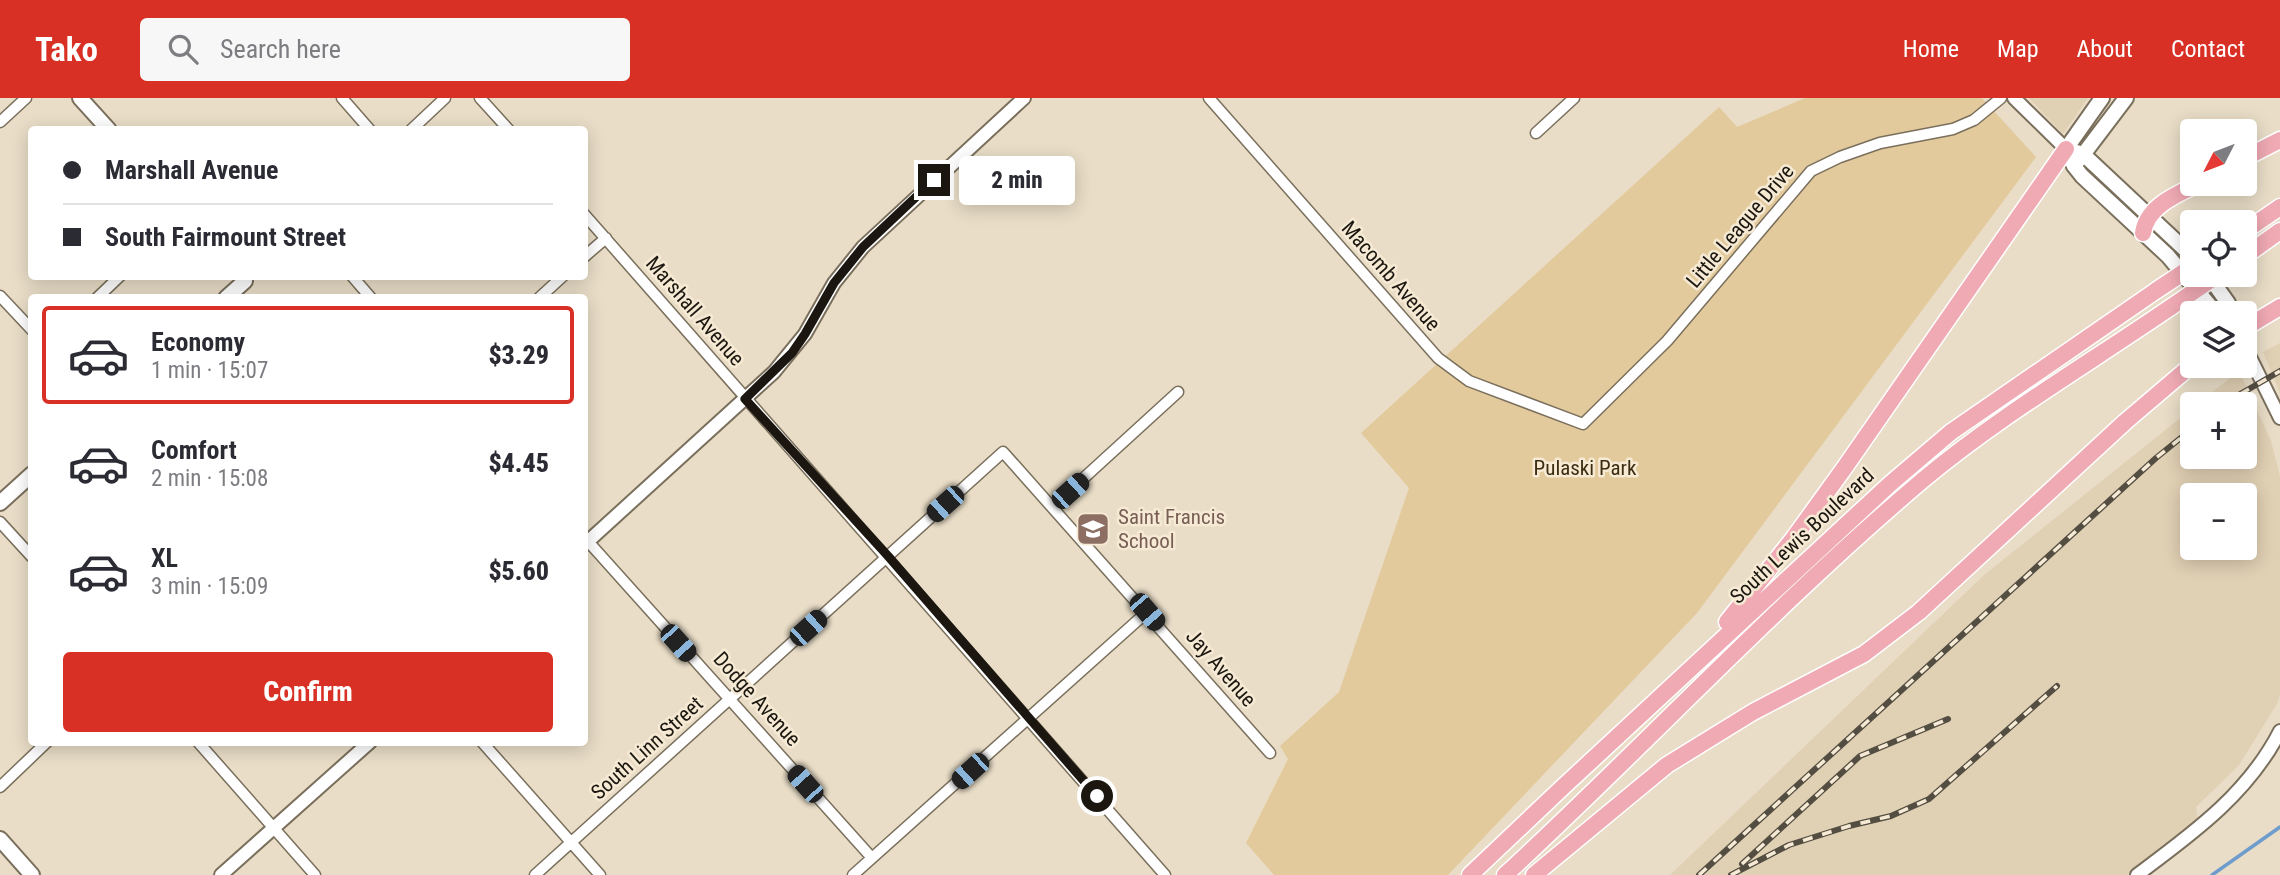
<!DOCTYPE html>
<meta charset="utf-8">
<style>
:root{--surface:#fff;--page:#f7f7f7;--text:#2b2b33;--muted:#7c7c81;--line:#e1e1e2;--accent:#d93025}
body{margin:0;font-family:"Roboto Condensed",sans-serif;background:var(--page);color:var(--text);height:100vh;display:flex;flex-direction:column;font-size:26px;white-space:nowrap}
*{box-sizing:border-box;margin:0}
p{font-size:23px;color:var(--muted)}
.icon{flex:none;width:38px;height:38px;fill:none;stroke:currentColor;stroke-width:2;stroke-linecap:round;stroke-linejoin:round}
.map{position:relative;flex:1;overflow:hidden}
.sheet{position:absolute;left:28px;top:196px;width:560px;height:452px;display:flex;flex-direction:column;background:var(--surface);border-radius:7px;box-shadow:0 4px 18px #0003}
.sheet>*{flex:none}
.guide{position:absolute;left:28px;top:28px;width:560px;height:154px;border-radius:7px;box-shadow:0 4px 18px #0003;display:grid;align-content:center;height:154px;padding:0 35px;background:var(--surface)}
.needle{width:46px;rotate:228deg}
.buttons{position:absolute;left:2180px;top:21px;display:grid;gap:14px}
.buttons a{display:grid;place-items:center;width:77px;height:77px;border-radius:7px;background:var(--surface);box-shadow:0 4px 18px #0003;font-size:35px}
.end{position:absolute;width:32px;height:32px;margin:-16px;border:9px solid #1b1710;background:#fff;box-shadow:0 0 0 4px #fff}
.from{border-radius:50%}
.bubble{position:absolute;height:49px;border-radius:7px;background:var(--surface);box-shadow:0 4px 18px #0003;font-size:23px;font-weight:800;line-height:49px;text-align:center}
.car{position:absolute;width:21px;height:42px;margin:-21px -10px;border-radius:9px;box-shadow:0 0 5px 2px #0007;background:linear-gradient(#222 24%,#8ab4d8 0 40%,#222 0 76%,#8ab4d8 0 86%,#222 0)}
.guide b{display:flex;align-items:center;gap:24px;height:66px;font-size:26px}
.guide b+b{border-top:2px solid var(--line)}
.guide i{width:18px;height:18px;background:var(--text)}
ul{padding:12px 0 0;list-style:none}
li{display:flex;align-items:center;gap:21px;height:98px;margin:0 14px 10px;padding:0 21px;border:4px solid transparent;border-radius:7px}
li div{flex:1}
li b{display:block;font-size:26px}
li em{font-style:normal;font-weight:800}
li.selected{border-color:var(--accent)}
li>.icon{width:63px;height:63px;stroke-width:1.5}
.button{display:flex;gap:14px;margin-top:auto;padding:14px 35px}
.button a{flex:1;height:80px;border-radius:7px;background:var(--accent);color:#fff;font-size:28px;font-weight:800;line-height:80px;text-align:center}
header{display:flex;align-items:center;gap:42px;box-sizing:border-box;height:98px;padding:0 35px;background:var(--accent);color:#fff}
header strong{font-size:33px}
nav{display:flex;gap:38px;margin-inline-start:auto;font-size:24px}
.search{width:490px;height:63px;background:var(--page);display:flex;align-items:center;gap:18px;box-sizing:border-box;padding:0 24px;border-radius:7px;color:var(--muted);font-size:26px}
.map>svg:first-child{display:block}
.built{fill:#e0d0b4;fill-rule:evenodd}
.green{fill:#e3ca9d}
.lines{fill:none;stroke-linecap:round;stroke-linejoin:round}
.stream{stroke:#6e9dcd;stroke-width:3.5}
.minor-casing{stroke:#7a6f5c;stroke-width:13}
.tertiary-casing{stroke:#7a6f5c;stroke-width:16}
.secondary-casing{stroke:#7a6f5c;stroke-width:18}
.primary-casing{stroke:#fff;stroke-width:19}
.minor{stroke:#fff;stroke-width:10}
.tertiary{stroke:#fff;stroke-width:12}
.secondary{stroke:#fff;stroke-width:14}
.primary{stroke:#f0aab4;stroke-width:16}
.rail-casing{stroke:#534d42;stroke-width:6}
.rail{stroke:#f6ead4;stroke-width:3.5;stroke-dasharray:10;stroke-linecap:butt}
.primary-bridge-casing{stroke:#fff;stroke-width:19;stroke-linecap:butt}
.primary-bridge{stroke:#f0aab4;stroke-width:16}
.route{stroke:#1b1710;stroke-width:9}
.labels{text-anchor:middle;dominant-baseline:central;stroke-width:5;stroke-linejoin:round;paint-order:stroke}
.street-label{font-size:21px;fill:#1b1710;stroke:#f6ead4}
.park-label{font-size:21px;fill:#3c2d11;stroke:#f6ead4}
.education-label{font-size:21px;fill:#785e54;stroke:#f6ead4;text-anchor:start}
</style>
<header>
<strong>Tako</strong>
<div class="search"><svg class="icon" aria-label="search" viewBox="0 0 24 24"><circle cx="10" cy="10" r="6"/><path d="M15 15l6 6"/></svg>Search here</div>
<nav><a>Home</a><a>Map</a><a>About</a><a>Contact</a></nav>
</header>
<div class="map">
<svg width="2280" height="777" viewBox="0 0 2280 777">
<rect width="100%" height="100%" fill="#e9ddc7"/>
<!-- built -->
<path class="built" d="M2029 0H2088L2063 36Z
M2280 245V295L2263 254Z
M2239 273 2271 343 2280 378V596L2278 604 2239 667 2196 709 2198 725 2127 777H1670L1984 477 2193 310V359H2245V306H2197ZM2193 397H2245V450H2193Z"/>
<!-- green -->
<path class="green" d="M1805 0H1982L2036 59 1697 515 1448 777H1274L1246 745 1288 661 1280 648 1339 594 1409 390 1361 335 1719 9 1737 29Z"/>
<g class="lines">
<!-- stream -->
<path class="stream" d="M2212 777 2280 729"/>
<defs>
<path id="minor" d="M342 0 370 32
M480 0 509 32
M1209 0 1438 260 1469 283 1583 326 1667 243 1811 73 1840 59 1880 45 1953 31 1974 22 2001 0
M0 24 26 0
M411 32 445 0
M1536 35 1574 0
M584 116 1165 777
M584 159 606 140
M352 178 371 200
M0 198 32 232
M97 200 120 178
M539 200 563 178
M1052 409 1178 294
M0 424 32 459
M585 440 872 760
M198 644 315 777
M482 644 600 777
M0 689 47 644
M535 777 1003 354 1270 655
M853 777 1147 514"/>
<path id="tertiary" d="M2014 0 2066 51
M2245 249 2280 320
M584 447 774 274 805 236 834 185 863 149 1024 0
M221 777 370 644
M2137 777C2192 736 2248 696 2280 633"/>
<path id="secondary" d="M80 0 109 32
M2066 51 2074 68 2082 78 2168 158 2216 215
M2066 51 2083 56 2193 159
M2066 51 2102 0
M2079 62 2126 0
M2208 177 2228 205 2232 215
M226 200 245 183 241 178
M0 405 32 376
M0 741 32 777"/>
<path id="primary" d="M2245 60 2280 42
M2245 133 2280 109
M2143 135C2147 108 2176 97 2198 86
M2245 158 2280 133
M2245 230 2280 209
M1727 524 1793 441 1845 369 2066 51
M1470 777 1564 688 1890 386 1951 334 2157 192
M1505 777C1646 647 1777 505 1924 381 2001 317 2088 266 2171 209
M1534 777 1667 667 1753 614 1864 556 1919 514 2125 324 2193 266"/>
</defs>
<!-- minor casing -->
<use href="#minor" class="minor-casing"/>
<!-- tertiary casing -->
<use href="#tertiary" class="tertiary-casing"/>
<!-- secondary casing -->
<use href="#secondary" class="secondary-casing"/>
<!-- primary casing -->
<use href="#primary" class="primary-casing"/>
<!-- minor -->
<use href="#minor" class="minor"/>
<!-- tertiary -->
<use href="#tertiary" class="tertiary"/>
<!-- secondary -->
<use href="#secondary" class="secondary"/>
<!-- primary -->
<use href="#primary" class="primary"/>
<defs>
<path id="rail" d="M2223 306 2280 273
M1742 766 1860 658 1948 621
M1699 777 2156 360 2193 330
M1731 777 1789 747 1849 728 1891 718 1929 701 2057 588"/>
</defs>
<!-- rail casing -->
<use href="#rail" class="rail-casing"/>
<!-- rail -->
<use href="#rail" class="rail"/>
<defs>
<path id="primary-bridge" d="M2157 192 2193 168
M2171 209 2218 177"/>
</defs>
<!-- primary-bridge casing -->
<use href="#primary-bridge" class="primary-bridge-casing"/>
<!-- primary-bridge -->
<use href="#primary-bridge" class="primary-bridge"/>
</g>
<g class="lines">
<!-- route -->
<path class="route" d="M934 82 863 149 834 185 805 236 792 255 745 301 888 458 1097 698"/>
</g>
<!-- icons -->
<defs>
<symbol id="school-square" viewBox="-11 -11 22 22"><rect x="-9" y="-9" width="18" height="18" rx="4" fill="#8d6e63" stroke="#f6ead4"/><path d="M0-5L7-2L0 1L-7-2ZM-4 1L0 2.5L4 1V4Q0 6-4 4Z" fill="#fff"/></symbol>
</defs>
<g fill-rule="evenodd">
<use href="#school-square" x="1074" y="412" width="38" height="38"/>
</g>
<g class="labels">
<!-- street labels -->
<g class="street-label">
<text transform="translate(1740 128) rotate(-50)">Little League Drive</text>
<text transform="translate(1391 178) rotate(49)">Macomb Avenue</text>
<text transform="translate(695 213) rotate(49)">Marshall Avenue</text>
<text transform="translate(1802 438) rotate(-43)">South Lewis Boulevard</text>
<text transform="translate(1221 570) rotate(49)">Jay Avenue</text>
<text transform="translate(757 601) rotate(48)">Dodge Avenue</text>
<text transform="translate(647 650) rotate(-42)">South Linn Street</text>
</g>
<!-- park labels -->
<g class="park-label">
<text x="1585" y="370">Pulaski Park</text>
</g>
<!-- education labels -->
<g class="education-label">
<text x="1118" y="419">Saint Francis<tspan x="1118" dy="24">School</tspan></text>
</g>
</g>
</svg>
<div class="buttons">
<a><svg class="needle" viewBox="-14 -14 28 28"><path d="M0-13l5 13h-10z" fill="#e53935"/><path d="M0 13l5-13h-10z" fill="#7c7c81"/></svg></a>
<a><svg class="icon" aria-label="locate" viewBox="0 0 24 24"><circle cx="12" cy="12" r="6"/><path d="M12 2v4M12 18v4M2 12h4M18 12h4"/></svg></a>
<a><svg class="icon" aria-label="layers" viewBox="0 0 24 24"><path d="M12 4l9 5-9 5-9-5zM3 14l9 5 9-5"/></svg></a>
<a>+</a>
<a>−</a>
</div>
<i class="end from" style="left:1097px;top:698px"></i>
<i class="end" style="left:934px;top:82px"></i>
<div class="bubble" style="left:959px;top:58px;width:116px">2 min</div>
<i class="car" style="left:1070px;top:393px;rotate:48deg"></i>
<i class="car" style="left:945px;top:406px;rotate:228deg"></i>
<i class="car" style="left:1147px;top:514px;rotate:139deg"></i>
<i class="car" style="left:808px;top:530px;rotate:48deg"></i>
<i class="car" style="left:678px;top:545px;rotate:138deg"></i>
<i class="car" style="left:970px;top:673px;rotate:228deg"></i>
<i class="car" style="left:805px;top:686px;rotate:318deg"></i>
<div class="guide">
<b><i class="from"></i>Marshall Avenue</b>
<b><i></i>South Fairmount Street</b>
</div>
<section class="sheet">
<ul>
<li class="selected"><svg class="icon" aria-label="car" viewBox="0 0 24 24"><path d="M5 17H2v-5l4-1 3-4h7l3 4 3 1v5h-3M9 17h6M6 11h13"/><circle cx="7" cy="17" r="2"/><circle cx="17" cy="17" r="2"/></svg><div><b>Economy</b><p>1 min · 15:07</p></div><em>$3.29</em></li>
<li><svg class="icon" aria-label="car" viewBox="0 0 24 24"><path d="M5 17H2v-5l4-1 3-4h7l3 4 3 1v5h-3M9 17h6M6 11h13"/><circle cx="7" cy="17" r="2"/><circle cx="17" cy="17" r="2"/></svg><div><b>Comfort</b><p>2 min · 15:08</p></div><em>$4.45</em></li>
<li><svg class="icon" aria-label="car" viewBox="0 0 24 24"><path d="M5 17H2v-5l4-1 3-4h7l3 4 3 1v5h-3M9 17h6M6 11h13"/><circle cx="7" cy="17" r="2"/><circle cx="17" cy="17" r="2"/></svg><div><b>XL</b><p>3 min · 15:09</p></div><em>$5.60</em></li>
</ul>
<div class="button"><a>Confirm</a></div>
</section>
</div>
